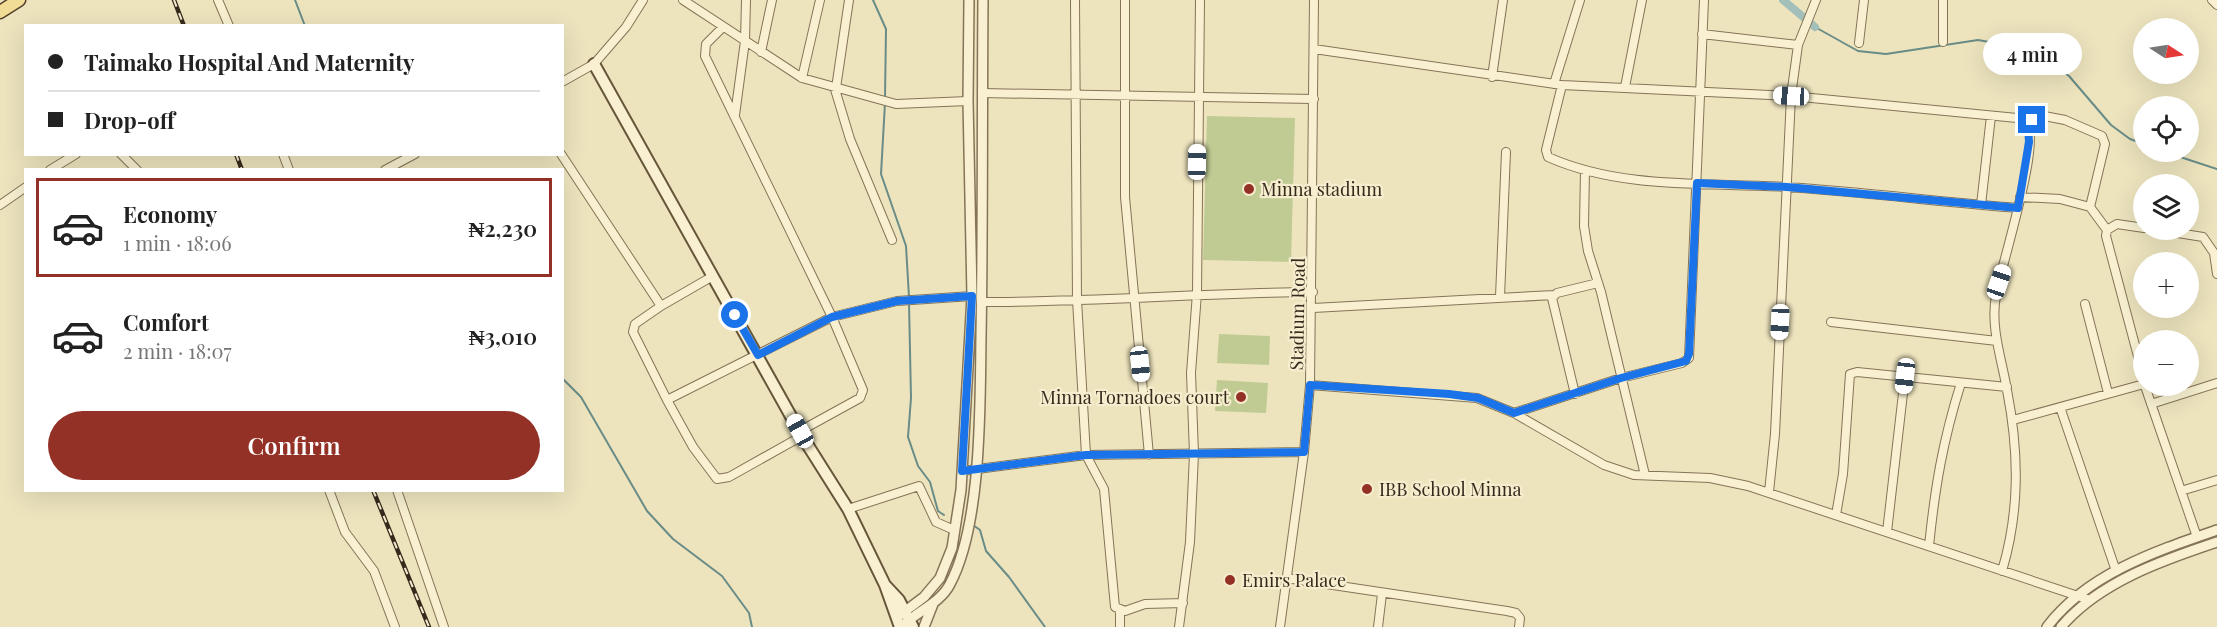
<!DOCTYPE html>
<meta charset="utf-8">
<style>
:root{--surface:#fff;--page:#f6f6f6;--text:#222;--muted:#767676;--line:#e0e0e0;--accent:#943127}
body{margin:0;font-family:"Playfair Display",serif;background:var(--page);color:var(--text);height:100vh;display:flex;flex-direction:column;font-size:22px;white-space:nowrap}
*{box-sizing:border-box;margin:0}
p{font-size:20px;color:var(--muted)}
.icon{flex:none;width:33px;height:33px;fill:none;stroke:currentColor;stroke-width:2;stroke-linecap:round;stroke-linejoin:round}
.map{position:relative;flex:1;overflow:hidden}
.panel{position:absolute;left:24px;top:168px;width:540px;height:324px;display:flex;flex-direction:column;background:var(--surface);border-radius:0px;box-shadow:0 6px 24px #0002}
.panel>*{flex:none}
.banner{position:absolute;left:24px;top:24px;width:540px;height:132px;border-radius:0px;box-shadow:0 6px 24px #0002;display:grid;align-content:center;height:132px;padding:0 24px;background:var(--surface)}
.needle{width:39px;rotate:102deg}
.buttons{position:absolute;left:2133px;top:18px;display:grid;gap:12px}
.buttons a{display:grid;place-items:center;width:66px;height:66px;border-radius:50%;background:var(--surface);box-shadow:0 6px 24px #0002;font-size:30px}
.end{position:absolute;width:27px;height:27px;margin:-14px;border:8px solid #1a73e8;background:#fff;box-shadow:0 0 0 3px #fff}
.from{border-radius:50%}
.bubble{position:absolute;height:42px;border-radius:21px;background:var(--surface);box-shadow:0 6px 24px #0002;font-size:20px;font-weight:600;line-height:42px;text-align:center}
.car{position:absolute;width:18px;height:36px;margin:-18px -9px;border-radius:8px;box-shadow:0 0 4px 2px #0007;background:linear-gradient(#fff 24%,#345 0 40%,#fff 0 76%,#345 0 86%,#fff 0)}
.banner b{display:flex;align-items:center;gap:21px;height:57px;font-size:22px}
.banner b+b{border-top:2px solid var(--line)}
.banner i{width:15px;height:15px;background:var(--text)}
ul{padding:10px 0 0;list-style:none}
li{display:flex;align-items:center;gap:18px;height:99px;margin:0 12px 9px;padding:0 12px;border:3px solid transparent;border-radius:0px}
li div{flex:1}
li b{display:block;font-size:22px}
li em{font-style:normal;font-weight:600}
li.selected{border-color:var(--accent)}
li>.icon{width:54px;height:54px;stroke-width:1.5}
.cta{display:flex;gap:12px;margin-top:auto;padding:12px 24px}
.cta a{flex:1;height:69px;border-radius:36px;background:var(--accent);color:#fff;font-size:24px;font-weight:600;line-height:69px;text-align:center}
.map>svg:first-child{display:block}
.green{fill:#bfcb92}
.lines{fill:none;stroke-linecap:round;stroke-linejoin:round}
.stream{stroke:#698c87;stroke-width:2}
.canal{stroke:#a2bfb9;stroke-width:8}
.minor-casing{stroke:#857457;stroke-width:10}
.tertiary-casing{stroke:#857457;stroke-width:12}
.secondary-casing{stroke:#67553a;stroke-width:14}
.primary-casing{stroke:#53412c;stroke-width:15}
.minor{stroke:#f8f0d1;stroke-width:8}
.tertiary{stroke:#f8f0d1;stroke-width:9}
.secondary{stroke:#f8f0d1;stroke-width:10}
.primary{stroke:#f1dd95;stroke-width:12}
.rail-casing{stroke:#352a1c;stroke-width:4.5}
.rail{stroke:#f5edce;stroke-width:2;stroke-dasharray:7;stroke-linecap:butt}
.route{stroke:#1a73e8;stroke-width:8}
.poi-dot{fill:#943127;stroke:#f5edce;stroke-width:2}
.labels{text-anchor:middle;dominant-baseline:central;stroke-width:4.5;stroke-linejoin:round;paint-order:stroke}
.poi-label{font-size:18px;fill:#352a1c;stroke:#f5edce;text-anchor:start}
.street-label{font-size:18px;fill:#352a1c;stroke:#f5edce}
</style>
<div class="map">
<svg width="2217" height="627" viewBox="0 0 2217 627">
<rect width="100%" height="100%" fill="#ede4be"/>
<!-- green -->
<path class="green" d="M1207 116 1295 118 1291 262 1203 260Z
M1219 334 1270 336 1269 365 1217 363Z
M1217 380 1268 383 1266 413 1215 411Z"/>
<g class="lines">
<!-- stream -->
<path class="stream" d="M295 0 305 26
M873 0 886 29 885 98
M1815 27 1858 51 1886 54 1978 40 2030 49 2069 76 2111 125 2130 139 2144 144
M885 103 881 174 906 246 909 297
M2165 152 2217 169
M909 303 911 398 908 437 918 466 930 482 938 511 944 515
M562 378 581 397 647 511 673 539 722 576 749 613 752 627
M973 525 980 530 986 551 1009 577 1045 627"/>
<!-- canal -->
<path class="canal" d="M1783 0 1815 27"/>
<defs>
<path id="minor" d="M218 0 229 26
M683 0 802 78 896 104 968 101
M1075 0 1077 300 1086 455 1104 489 1115 607 1125 611 1145 604 1183 603
M1125 0V197L1149 455
M1943 0V42
M2212 0 2217 5
M722 28 706 44 705 56 832 317 863 390 860 398 800 431
M1702 34 1798 45
M1859 43 1864 0
M1314 49 1562 85 1791 96 2017 118C2021 120 2026 122 2028 126 2039 150 2001 265 1996 296 1990 327 2002 360 2007 390 2019 452 2020 511 2002 571
M761 52 772 0
M1492 77 1503 0
M802 78 820 0
M562 82 594 64 626 27 643 0
M1554 84 1580 0
M1562 85 1546 150 1548 157C1622 190 1708 182 1787 187 1864 192 1941 202 2018 208
M834 86 850 139 892 240
M1625 87 1642 0
M836 88 849 0
M982 93 1314 99
M735 115 745 41 746 0
M121 154 137 170
M283 154 289 170
M561 154 661 306 713 276
M50 170 76 154
M385 170 415 154
M1585 170 1584 226 1588 251 1601 292 1645 475
M2020 197 2060 199 2090 207 2105 144 2102 136 2065 120 2039 115 2032 120 2028 126
M0 205 26 187
M1981 205 1991 116
M2090 207 2107 230 2106 236 2144 379
M2107 230 2117 224 2144 228
M2159 230 2203 237 2214 253 2217 274
M1500 297 1506 152
M982 302C1092 302 1202 293 1313 292
M2085 304 2108 393
M661 306 635 324 633 332 667 400 832 317 897 301 972 296
M1313 308 1554 295
M1831 322 1997 341
M1310 385 1477 398 1514 413 1604 465 1634 475 1710 478 1748 486 2090 600
M2145 386 2197 537
M1575 394 1552 298 1557 293 1598 283
M667 400 693 447 717 479 729 477 802 436
M2151 404 2217 383
M2060 407 2116 571
M1514 413 1621 378 1682 363 1689 358 1704 0
M2013 420 2144 384
M962 471 1086 455 1304 452
M329 490 345 532 374 571 395 627
M397 490 444 627
M2181 491 2217 480
M1769 492 1775 434 1791 96 1798 45 1816 0
M848 509 919 486 936 522 954 530
M1836 515 1843 474 1850 374 1857 372 2007 387
M1887 532 1905 376
M1929 546C1935 487 1943 440 1961 383
M1286 578 1507 611 1516 613 1520 618 1519 627
M1120 610V627
M1179 627 1190 542 1194 454 1191 373 1197 293 1200 0
M1280 627 1304 452 1310 385 1314 0
M1378 627 1382 594"/>
<path id="tertiary" d="M900 615 924 597 940 578 952 548 961 490 972 296 968 101 969 0
M906 623C920 610 941 602 950 584 982 524 980 405 981 337 983 225 982 112 983 0
M924 627 933 604
M2047 627C2087 574 2156 551 2217 530
M2061 627C2099 582 2163 560 2217 542"/>
<path id="secondary" d="M594 64 802 436 848 509 885 585 900 627
M885 585 899 600 913 627"/>
<path id="primary" d="M0 12 19 0"/>
</defs>
<!-- minor casing -->
<use href="#minor" class="minor-casing"/>
<!-- tertiary casing -->
<use href="#tertiary" class="tertiary-casing"/>
<!-- secondary casing -->
<use href="#secondary" class="secondary-casing"/>
<!-- primary casing -->
<use href="#primary" class="primary-casing"/>
<!-- minor -->
<use href="#minor" class="minor"/>
<!-- tertiary -->
<use href="#tertiary" class="tertiary"/>
<!-- secondary -->
<use href="#secondary" class="secondary"/>
<!-- primary -->
<use href="#primary" class="primary"/>
<defs>
<path id="rail" d="M174 0 184 26
M236 154 242 170
M373 490 429 627"/>
</defs>
<!-- rail casing -->
<use href="#rail" class="rail-casing"/>
<!-- rail -->
<use href="#rail" class="rail"/>
</g>
<g class="lines">
<!-- route -->
<path class="route" d="M735 315 758 355 832 317 897 301 972 296 962 471 1086 455 1304 452 1310 385 1449 394 1478 398 1514 413 1621 378 1686 361 1689 354 1697 183 1787 187 2018 208 2029 142 2028 126 2032 120"/>
</g>
<!-- markers -->
<g class="poi-dot">
<circle cx="1249" cy="189" r="6"/>
<circle cx="1241" cy="397" r="6"/>
<circle cx="1367" cy="489" r="6"/>
<circle cx="1230" cy="580" r="6"/>
</g>
<g class="labels">
<!-- poi labels -->
<g class="poi-label">
<text x="1261" y="189">Minna stadium</text>
<text x="1229" y="397" text-anchor="end">Minna Tornadoes court</text>
<text x="1379" y="489">IBB School Minna</text>
<text x="1242" y="580">Emirs Palace</text>
</g>
<!-- street labels -->
<g class="street-label">
<text transform="translate(1297 314) rotate(-89)">Stadium Road</text>
</g>
</g>
</svg>
<div class="buttons">
<a><svg class="needle" viewBox="-14 -14 28 28"><path d="M0-13l5 13h-10z" fill="#e53935"/><path d="M0 13l5-13h-10z" fill="#767676"/></svg></a>
<a><svg class="icon" aria-label="locate" viewBox="0 0 24 24"><circle cx="12" cy="12" r="6"/><path d="M12 2v4M12 18v4M2 12h4M18 12h4"/></svg></a>
<a><svg class="icon" aria-label="layers" viewBox="0 0 24 24"><path d="M12 4l9 5-9 5-9-5zM3 14l9 5 9-5"/></svg></a>
<a>+</a>
<a>−</a>
</div>
<i class="end from" style="left:735px;top:315px"></i>
<i class="end" style="left:2032px;top:120px"></i>
<div class="bubble" style="left:1983px;top:33px;width:99px">4 min</div>
<i class="car" style="left:1791px;top:96px;rotate:273deg"></i>
<i class="car" style="left:1197px;top:162px;rotate:1deg"></i>
<i class="car" style="left:1999px;top:282px;rotate:19deg"></i>
<i class="car" style="left:1780px;top:322px;rotate:183deg"></i>
<i class="car" style="left:1140px;top:364px;rotate:174deg"></i>
<i class="car" style="left:1905px;top:376px;rotate:187deg"></i>
<i class="car" style="left:800px;top:431px;rotate:331deg"></i>
<div class="banner">
<b><i class="from"></i>Taimako Hospital And Maternity</b>
<b><i></i>Drop-off</b>
</div>
<section class="panel">
<ul>
<li class="selected"><svg class="icon" aria-label="car" viewBox="0 0 24 24"><path d="M5 17H2v-5l4-1 3-4h7l3 4 3 1v5h-3M9 17h6M6 11h13"/><circle cx="7" cy="17" r="2"/><circle cx="17" cy="17" r="2"/></svg><div><b>Economy</b><p>1 min · 18:06</p></div><em>₦2,230</em></li>
<li><svg class="icon" aria-label="car" viewBox="0 0 24 24"><path d="M5 17H2v-5l4-1 3-4h7l3 4 3 1v5h-3M9 17h6M6 11h13"/><circle cx="7" cy="17" r="2"/><circle cx="17" cy="17" r="2"/></svg><div><b>Comfort</b><p>2 min · 18:07</p></div><em>₦3,010</em></li>
</ul>
<div class="cta"><a>Confirm</a></div>
</section>
</div>
